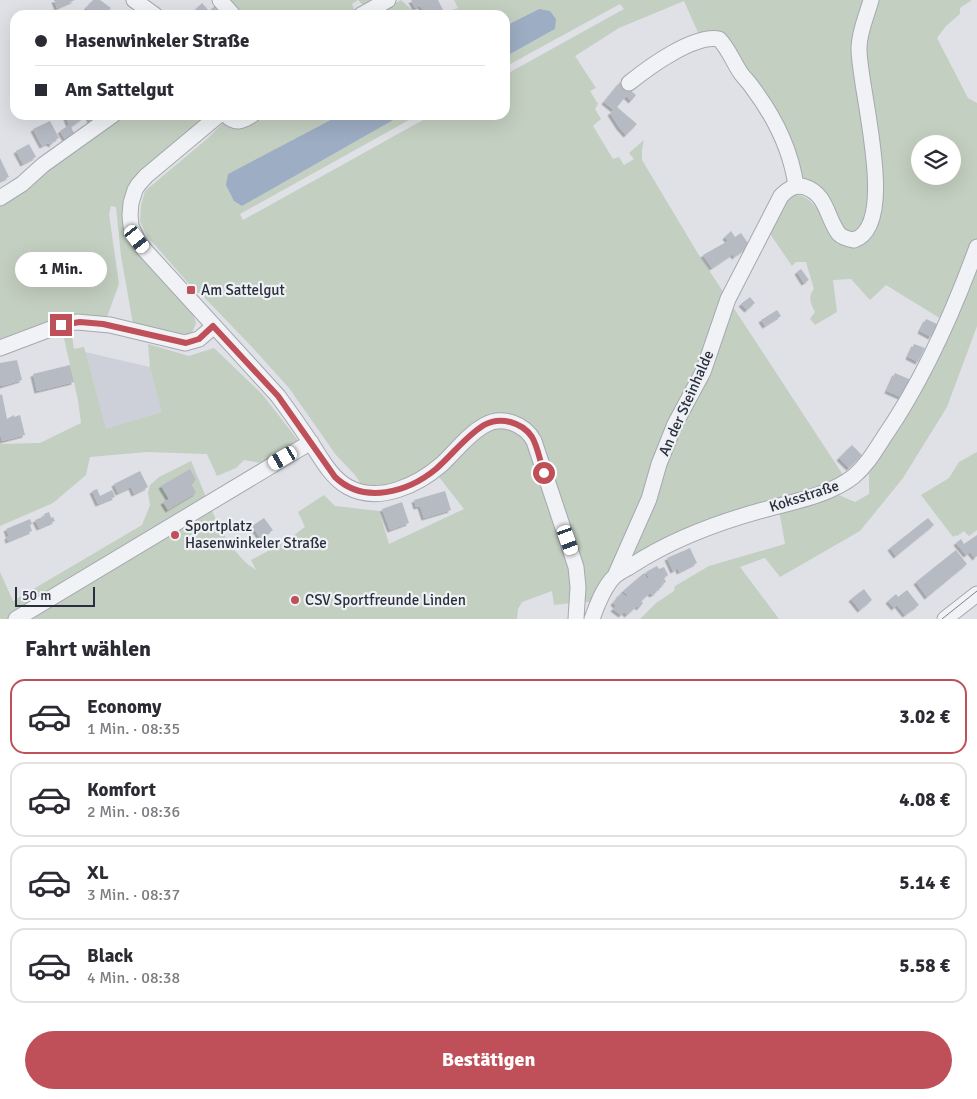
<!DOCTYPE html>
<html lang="de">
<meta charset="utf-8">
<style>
:root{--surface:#fff;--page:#f7f7f7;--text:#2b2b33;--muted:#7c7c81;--line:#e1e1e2;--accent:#bf5059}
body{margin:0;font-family:Signika,sans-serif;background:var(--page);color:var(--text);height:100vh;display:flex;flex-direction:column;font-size:19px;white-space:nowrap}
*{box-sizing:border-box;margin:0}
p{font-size:16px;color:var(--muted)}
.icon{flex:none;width:28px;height:28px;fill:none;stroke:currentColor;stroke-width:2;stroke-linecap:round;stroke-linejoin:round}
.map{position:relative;height:619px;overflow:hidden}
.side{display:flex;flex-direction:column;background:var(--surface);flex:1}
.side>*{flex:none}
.guide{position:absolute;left:10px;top:10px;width:500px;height:110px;border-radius:15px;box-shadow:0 5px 20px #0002;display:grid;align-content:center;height:110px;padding:0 25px;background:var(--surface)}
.fabs{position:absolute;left:911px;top:135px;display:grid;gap:10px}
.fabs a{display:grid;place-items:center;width:50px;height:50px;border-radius:50%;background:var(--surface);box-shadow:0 5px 20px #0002;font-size:25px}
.scale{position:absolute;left:15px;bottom:12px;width:80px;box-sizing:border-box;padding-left:5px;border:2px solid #292f3c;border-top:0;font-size:14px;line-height:18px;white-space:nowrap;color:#292f3c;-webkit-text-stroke:4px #eef0f4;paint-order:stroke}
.end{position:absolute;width:22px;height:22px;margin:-11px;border:6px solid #bf5059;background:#fff;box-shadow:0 0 0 2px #fff}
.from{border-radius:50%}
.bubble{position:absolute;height:35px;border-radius:18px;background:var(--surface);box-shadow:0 5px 20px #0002;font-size:16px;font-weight:800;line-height:35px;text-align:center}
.car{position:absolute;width:15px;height:30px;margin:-15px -8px;border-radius:6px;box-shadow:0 0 4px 1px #0007;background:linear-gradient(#fff 24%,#345 0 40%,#fff 0 76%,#345 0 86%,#fff 0)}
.guide b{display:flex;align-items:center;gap:18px;height:48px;font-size:19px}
.guide b+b{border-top:1px solid var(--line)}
.guide i{width:12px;height:12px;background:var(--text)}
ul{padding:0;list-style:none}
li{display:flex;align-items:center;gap:15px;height:75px;margin:0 10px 8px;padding:0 15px;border:2px solid var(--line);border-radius:15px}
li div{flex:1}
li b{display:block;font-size:19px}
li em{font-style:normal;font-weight:800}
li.current{border-color:var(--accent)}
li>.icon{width:45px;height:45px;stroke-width:1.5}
h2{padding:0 25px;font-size:22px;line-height:60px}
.action{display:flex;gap:10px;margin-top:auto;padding:10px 25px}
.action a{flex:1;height:58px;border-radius:30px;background:var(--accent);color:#fff;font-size:20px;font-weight:800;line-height:58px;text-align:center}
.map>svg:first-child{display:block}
.built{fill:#cdd0d8}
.green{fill:#c3cfc1;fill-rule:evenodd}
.water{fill:#9dadc3}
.building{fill:#b6bac3;filter:url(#shadow)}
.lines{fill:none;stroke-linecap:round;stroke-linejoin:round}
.minor-casing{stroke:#a5a8b0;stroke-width:17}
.minor{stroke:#f1f2f5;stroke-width:15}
.tram{stroke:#7a808e;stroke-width:1}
.route{stroke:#bf5059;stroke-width:6}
.poi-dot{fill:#bf5059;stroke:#eef0f4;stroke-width:2}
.labels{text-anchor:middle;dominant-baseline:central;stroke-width:4.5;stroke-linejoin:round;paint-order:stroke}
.poi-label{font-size:15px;fill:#292f3c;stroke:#eef0f4;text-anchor:start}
.street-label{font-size:15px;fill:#292f3c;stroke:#eef0f4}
</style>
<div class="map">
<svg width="977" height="619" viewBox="0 0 977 619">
<defs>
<filter id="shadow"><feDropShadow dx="-2.5" dy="2.5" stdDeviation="0" flood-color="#0004"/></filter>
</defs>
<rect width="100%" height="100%" fill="#dfe1e6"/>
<!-- built -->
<path class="built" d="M85 352 150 367 163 412 106 430Z"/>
<!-- green -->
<path class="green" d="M230 0H377L365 7 358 0 352 4 355 12 351 15H242Z
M401 0 413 11 416 15H375Z
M454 0H972L960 8V14L946 26 937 38 968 98 977 103V326L947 407 903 478 860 531 780 577 765 558 740 567 779 619H640L656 603 674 591 675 586 709 566 785 544 779 510 834 493 855 502 869 494V474L914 401 951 325 886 285 870 300 851 279 833 280 837 312 815 325 810 319 815 312C811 304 807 297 814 289L806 262H796L792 266 766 228C771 219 777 206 784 199 786 197 789 196 791 196 814 188 828 231 838 245L837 236 800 178 723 35 719 31 700 37 684 1 619 28 575 56 596 88 590 91 598 104 595 109 601 119 593 126 613 159 619 157 624 165 634 159 629 153 644 140 642 149V160L697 252 845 478 802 494 712 520 596 595 590 602H584L578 549 555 488 540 434 522 420 511 416 421 473 400 483 383 487H363L355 475 336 455 289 388 252 347 200 293H197L147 236 140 221 141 205 145 191 208 138 226 120 256 115H340L228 174 242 206 402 115H418L240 214 243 220 432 115H505V75L624 9 620 4 505 67V57L555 29 539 9 505 26V15H439L458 8ZM920 144H952V176H920Z
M122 115H207L192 129 125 203 124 227 134 248 177 297 193 313 196 323 192 333 182 337 133 324 121 256 116 207 111 206 109 214 119 284 107 317 82 316 0 341V198L96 134Z
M63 334 72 336 74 349 84 347 106 429 162 412 150 367 148 344 189 356 214 348 262 394 300 443 268 464 244 460 236 468 217 476 207 454 146 452 90 457 86 475 53 503 0 526V444L40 443 81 423 78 400Z
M499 428H513L523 434 543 491 560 548C573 561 572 586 571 603L554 605 552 591 522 602 518 609 517 619H0V572L13 601 142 525 150 505 148 493 150 485 159 477 191 461C206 495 223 550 256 570L251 560 283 543 305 527 298 512 324 495 335 506 379 511 389 544 464 509 439 477 485 433Z
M977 452V530L969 536 964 531 957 536 956 535 953 537 921 495 949 478 959 462Z"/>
<!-- water -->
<path class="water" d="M539 9 550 11 556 19 555 29 505 57V26Z
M340 115H402L242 206 234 201 226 185 228 174Z"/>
<!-- building -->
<path class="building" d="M54 0H75L57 8Z
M93 0H100L111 8 105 15H92L93 14 86 8Z
M411 0H438L443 10 433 15H427L420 6 415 8Z
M202 3 209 11 215 6 223 15H190Z
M620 82 636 95 631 101 626 96 617 107 637 124 626 135 619 127 610 113 614 110 604 102Z
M65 115H92L95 120 91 122 87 115 71 127 74 133 65 139 60 131 69 125Z
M50 121 59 138 53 141 52 145 48 143 42 146 33 129Z
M29 144 36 157 23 164 16 151Z
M0 158 9 177 0 181Z
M731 231 735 237 741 233 750 246 734 257 733 254 712 268 703 255 728 241 725 237Z
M801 269 809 280 804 283 797 272Z
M750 297 755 303 747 310 741 304Z
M777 310 781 316 765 326 761 320Z
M926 319 937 324 931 337 920 331Z
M914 344 925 348 918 362 908 357Z
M17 360 22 380 2 386 0 385V363Z
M70 365 74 382 37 391 33 374Z
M895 373 911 380 903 398 887 391Z
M2 394 7 419 14 415V417L20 415 25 435 2 441 0 433V395Z
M852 445 862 455 849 468 839 458Z
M190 469 196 480 191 483 196 493 168 510 163 502 169 499 161 486Z
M140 471 148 487 134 494 131 487 118 493 114 484Z
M97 489 100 496 112 490 115 497 98 504 92 491Z
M445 491 451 510 424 518 420 506 416 507 414 500Z
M402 502 409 523 390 530 382 509Z
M49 512 51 518 53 517 55 521 39 528 35 520 45 516 44 514Z
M264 518 273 530 261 539 252 526Z
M928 518 934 525 896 556 890 548Z
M30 519 32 524 30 525 32 531 8 541 7 537 9 536 6 529Z
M977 535V556L975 558 970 552 966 555 956 543 961 539 964 544Z
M690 548 697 563 679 572 678 568 673 571 667 558Z
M956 550 967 564 927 597 916 582Z
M657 566 659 569 664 567 668 575 664 578 666 582 661 585 662 587 656 590 657 592 652 595 650 593 641 601 643 603 639 608 637 606 627 615 624 612 621 615 613 609 616 606 613 603 621 593 626 597 628 595 623 591 644 573 647 579 649 578 646 572Z
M864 589 872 600 860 610 851 599Z
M907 590 919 605 905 615 897 605 894 608 888 601 896 594 898 597Z"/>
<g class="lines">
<defs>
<path id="minor" d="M134 0 155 15
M220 0 233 15
M361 15 388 0
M629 83C649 67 694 34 719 39 728 48 733 61 740 72 743 77 749 82 752 87 774 116 791 150 796 186
M219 115 146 176 138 185 135 190 131 203 130 215 131 226 137 239 143 248 278 396C289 411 299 425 309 440 320 456 330 477 348 487 379 504 418 485 442 464 456 451 468 434 485 425 502 415 525 424 534 441L576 567 578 587 576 619
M226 115C235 124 242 122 252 115
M0 198 22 184 43 165 113 115
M0 348 61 325 77 322 110 325 185 343 199 339 213 327
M615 576 649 499 659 464 675 424 703 372 728 299 781 196C788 189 795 184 805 187 827 194 827 219 839 234 843 238 848 239 854 240 900 225 858 85 859 48 859 32 867 15 871 0
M16 619 311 442
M592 619C597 605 604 586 615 576 619 572 626 569 631 566 669 541 719 522 763 510 792 502 831 495 854 476 867 465 875 451 884 437 924 379 953 313 977 247
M945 619 977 594"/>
</defs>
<!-- minor casing -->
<use href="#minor" class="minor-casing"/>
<!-- minor -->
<use href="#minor" class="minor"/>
<!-- tram -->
<path class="tram" d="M942 619 977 591"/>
</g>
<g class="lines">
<!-- route -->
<path class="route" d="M61 325 80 322 103 324 186 343 199 339 213 326 278 396 335 477C364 505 408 492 436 469 452 455 466 436 484 425 500 416 522 422 532 437 538 447 540 462 544 473"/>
</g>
<!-- markers -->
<g class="poi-dot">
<rect x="186" y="285" width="10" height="10" rx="2.5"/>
<circle cx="175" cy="535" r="5"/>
<circle cx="295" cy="600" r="5"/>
</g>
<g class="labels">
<!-- poi labels -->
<g class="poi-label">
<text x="201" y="290">Am Sattelgut</text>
<text x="185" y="526">Sportplatz<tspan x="185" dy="17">Hasenwinkeler Straße</tspan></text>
<text x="305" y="600">CSV Sportfreunde Linden</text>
</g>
<!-- street labels -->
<g class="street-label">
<text transform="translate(686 403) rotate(-66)">An der Steinhalde</text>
<text transform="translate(804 496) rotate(-18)">Koksstraße</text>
</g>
</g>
</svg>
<div class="fabs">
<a><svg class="icon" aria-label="layers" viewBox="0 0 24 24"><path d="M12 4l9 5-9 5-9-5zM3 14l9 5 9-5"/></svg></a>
</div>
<div class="scale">50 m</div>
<i class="end from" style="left:544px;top:473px"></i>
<i class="end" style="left:61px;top:325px"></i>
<div class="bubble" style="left:15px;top:252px;width:92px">1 Min.</div>
<i class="car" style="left:137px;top:239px;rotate:143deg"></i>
<i class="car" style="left:283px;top:458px;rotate:240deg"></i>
<i class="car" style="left:568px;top:540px;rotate:160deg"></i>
<div class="guide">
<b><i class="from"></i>Hasenwinkeler Straße</b>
<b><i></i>Am Sattelgut</b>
</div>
</div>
<section class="side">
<h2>Fahrt wählen</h2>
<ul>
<li class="current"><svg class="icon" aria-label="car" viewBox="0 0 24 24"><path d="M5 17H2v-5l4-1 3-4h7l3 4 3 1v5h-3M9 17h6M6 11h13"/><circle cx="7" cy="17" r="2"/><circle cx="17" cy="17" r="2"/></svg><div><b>Economy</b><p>1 Min. · 08:35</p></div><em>3.02 €</em></li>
<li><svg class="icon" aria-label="car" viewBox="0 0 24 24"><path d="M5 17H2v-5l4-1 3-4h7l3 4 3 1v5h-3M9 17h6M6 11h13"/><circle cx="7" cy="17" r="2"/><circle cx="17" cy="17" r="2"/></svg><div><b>Komfort</b><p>2 Min. · 08:36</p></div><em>4.08 €</em></li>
<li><svg class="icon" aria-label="car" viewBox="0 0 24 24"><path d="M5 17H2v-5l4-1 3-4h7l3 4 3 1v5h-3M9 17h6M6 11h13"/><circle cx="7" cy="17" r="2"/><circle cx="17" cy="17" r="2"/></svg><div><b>XL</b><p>3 Min. · 08:37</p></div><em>5.14 €</em></li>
<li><svg class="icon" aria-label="car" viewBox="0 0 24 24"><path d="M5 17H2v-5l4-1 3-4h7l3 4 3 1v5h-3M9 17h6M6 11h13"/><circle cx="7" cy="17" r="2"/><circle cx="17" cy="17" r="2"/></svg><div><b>Black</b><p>4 Min. · 08:38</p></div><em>5.58 €</em></li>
</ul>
<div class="action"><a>Bestätigen</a></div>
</section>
